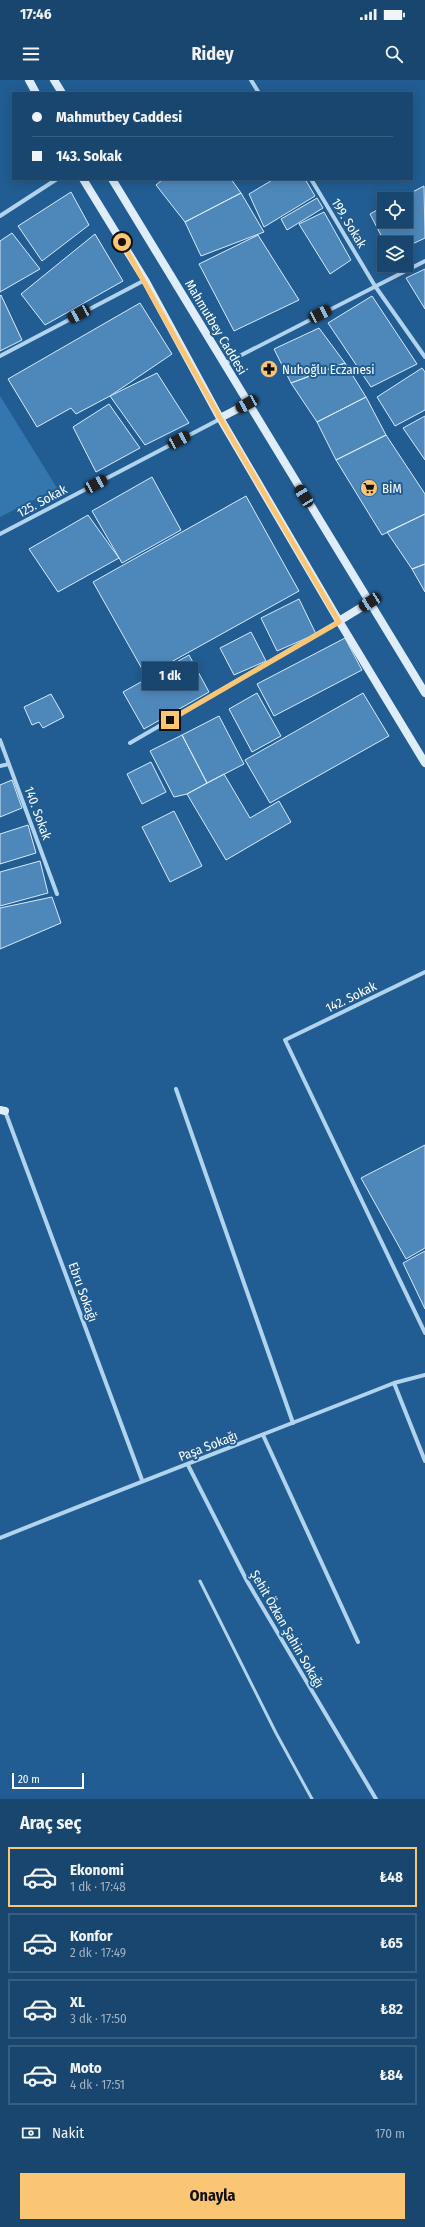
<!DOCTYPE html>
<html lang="tr">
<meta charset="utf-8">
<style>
:root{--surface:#19466e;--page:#224d73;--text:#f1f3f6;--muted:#9fb1c2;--line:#375e81;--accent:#fac674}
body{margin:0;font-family:"Fira Sans Condensed",sans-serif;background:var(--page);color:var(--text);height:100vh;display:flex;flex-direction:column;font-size:15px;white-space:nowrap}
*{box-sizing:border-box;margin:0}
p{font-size:13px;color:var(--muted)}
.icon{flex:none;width:22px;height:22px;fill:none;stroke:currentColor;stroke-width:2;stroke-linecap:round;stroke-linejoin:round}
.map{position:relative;height:1719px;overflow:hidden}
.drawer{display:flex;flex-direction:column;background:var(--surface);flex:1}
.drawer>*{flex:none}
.top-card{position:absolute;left:12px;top:12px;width:401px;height:88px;border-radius:0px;box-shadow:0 2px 10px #0003,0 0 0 1px var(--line);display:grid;align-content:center;height:88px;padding:0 20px;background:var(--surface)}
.buttons{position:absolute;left:377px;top:112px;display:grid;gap:8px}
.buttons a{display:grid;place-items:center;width:36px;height:36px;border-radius:0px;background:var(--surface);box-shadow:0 2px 10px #0003,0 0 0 1px var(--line);font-size:20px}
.scale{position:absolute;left:12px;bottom:10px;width:72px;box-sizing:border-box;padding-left:4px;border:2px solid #fff;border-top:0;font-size:11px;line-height:14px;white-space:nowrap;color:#fff;-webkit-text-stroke:3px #215d92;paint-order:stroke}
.end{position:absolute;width:18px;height:18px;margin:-9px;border:5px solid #fac674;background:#111;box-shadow:0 0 0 2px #111}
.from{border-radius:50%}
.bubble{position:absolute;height:28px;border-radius:0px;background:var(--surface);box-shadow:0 2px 10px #0003,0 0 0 1px var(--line);font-size:13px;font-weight:700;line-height:28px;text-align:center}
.car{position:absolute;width:12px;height:24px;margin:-12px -6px;border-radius:5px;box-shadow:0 0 3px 1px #0007;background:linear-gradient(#222 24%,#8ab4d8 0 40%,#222 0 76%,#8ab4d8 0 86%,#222 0)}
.top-card b{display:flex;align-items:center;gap:14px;height:38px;font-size:15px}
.top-card b+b{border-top:1px solid var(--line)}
.top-card i{width:10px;height:10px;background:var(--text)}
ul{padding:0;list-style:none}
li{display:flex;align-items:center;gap:12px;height:60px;margin:0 8px 6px;padding:0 12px;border:2px solid var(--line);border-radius:0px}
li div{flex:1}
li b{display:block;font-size:15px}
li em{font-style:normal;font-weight:700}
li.selected{border-color:var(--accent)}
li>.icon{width:36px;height:36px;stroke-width:1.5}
h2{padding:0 20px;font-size:18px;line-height:48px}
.pay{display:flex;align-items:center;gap:10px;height:44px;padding:0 20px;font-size:15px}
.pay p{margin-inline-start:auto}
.cta{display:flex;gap:8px;margin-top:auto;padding:8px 20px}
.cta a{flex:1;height:46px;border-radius:0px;background:var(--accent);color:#111;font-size:16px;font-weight:700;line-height:46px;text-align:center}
.status{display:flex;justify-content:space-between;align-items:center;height:28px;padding:0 20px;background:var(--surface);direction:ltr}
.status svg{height:11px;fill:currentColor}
header{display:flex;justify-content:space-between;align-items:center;height:52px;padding:0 20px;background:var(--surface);font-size:18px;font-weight:700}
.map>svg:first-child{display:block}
.green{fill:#3477af}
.building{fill:#4e88ba;stroke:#d8eafa}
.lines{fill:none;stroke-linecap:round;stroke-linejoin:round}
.service{stroke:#b2d3ed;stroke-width:3}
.minor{stroke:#b2d3ed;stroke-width:4}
.secondary{stroke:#dfedfa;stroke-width:8}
.route{stroke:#fac674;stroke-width:5}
.labels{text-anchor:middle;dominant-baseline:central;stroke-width:4;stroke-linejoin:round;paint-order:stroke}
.street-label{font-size:13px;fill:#fff;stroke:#215d92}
.poi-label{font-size:13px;fill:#fff;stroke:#215d92;text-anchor:start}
</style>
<div class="status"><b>17:46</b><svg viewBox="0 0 49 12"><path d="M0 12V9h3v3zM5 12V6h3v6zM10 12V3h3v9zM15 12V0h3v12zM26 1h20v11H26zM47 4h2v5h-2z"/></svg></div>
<header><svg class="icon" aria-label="menu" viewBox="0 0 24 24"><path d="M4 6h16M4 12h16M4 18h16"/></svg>Ridey<svg class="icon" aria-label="search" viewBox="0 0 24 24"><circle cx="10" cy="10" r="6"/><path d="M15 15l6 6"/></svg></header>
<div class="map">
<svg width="425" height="1719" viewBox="0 0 425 1719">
<rect width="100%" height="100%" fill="#215d92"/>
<!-- green -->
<path class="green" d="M0 316 57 408 0 437Z"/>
<!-- building -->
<path class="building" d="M163 99H231L241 113 185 142 156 105Z
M274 99H305L315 116 264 147 249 114Z
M424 106 425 158 406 167V163H385L370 134 384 126V141H406V119H399Z
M71 112 89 145 42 181 18 146Z
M241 113 264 152 201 176 185 142Z
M317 118 323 128 287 150 281 139Z
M324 132 351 180 330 194 299 144Z
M12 153 40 189 0 212V161Z
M95 154 123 201 45 245 21 214Z
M258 155 299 220 234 251 199 184Z
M425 189V229L406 198Z
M1 215 22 260 0 271V216Z
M372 216 417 284 371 307 328 243Z
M140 223 172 274 110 316 76 334 71 328 37 347 8 299Z
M319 248 345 283 291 303 274 269Z
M345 283 366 317 317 342 291 303Z
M422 288 425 292V330L395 346 377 317Z
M157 293 189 343 145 365 110 316Z
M366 317 386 355 336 380 317 342Z
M109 324 140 368 96 392 73 347Z
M425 336V380L403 348Z
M386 355 425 414V434L382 455 336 380Z
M152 397 181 450 122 483 92 431Z
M246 416 299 511 146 596 93 502Z
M425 434V484L412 489 387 452Z
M88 435 119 478 58 512 29 469Z
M425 484V512L412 489Z
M299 519 316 554 277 571 261 538Z
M251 552 266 581 234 595 220 568Z
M345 558 362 590 274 636 257 604Z
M189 575 209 612 144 649 123 612Z
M257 613 281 656 252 672 229 629Z
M363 613 389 656 270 723 245 680Z
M51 614 64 637 43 648 39 642 32 645 24 627Z
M219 636 244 684 207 703 182 655Z
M182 655 207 703 187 714 174 717 150 671Z
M151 682 166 712 142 724 127 694Z
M224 694 250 738 279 721 291 742 226 780 187 714Z
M12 700 22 728 0 737V705Z
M174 731 202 786 170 802 142 747Z
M28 745 36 773 0 784V754Z
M40 781 48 813 0 826V792Z
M52 817 61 843 0 869V828Z
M425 1065V1168L406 1179 361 1098Z
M425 1171V1229L403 1183Z"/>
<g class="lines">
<!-- service -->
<path class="service" d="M200 1501 276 1653 312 1719"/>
<!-- minor -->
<path class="minor" d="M251 0 259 13
M311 99 375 206 425 277
M0 136 57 99
M0 276 145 200
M224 284 425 181
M0 454 220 339
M0 660 57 814
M130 663 339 541
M0 686 9 684
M425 892 285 960 425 1253
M176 1009 293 1343
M5 1031 142 1400
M394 1303 425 1381
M263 1355 358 1562
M188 1385 247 1501 376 1719
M0 1458C131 1405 263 1355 394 1303L425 1295"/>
<!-- secondary -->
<path class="secondary" d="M29 0 36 13
M54 0 62 13
M83 99 145 200 220 338 339 541 425 683
M112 99 425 613
M220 338 247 324
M339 541 370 522
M0 1030 5 1031"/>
</g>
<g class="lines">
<!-- route -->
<path class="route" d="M122 162 220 338 339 542 170 640"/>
</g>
<!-- icons -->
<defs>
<symbol id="pharmacy-disc" viewBox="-11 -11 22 22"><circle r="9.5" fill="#fac674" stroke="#215d92"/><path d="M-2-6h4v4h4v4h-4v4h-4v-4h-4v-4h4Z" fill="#111"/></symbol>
<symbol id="supermarket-disc" viewBox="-11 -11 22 22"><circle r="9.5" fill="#fac674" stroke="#215d92"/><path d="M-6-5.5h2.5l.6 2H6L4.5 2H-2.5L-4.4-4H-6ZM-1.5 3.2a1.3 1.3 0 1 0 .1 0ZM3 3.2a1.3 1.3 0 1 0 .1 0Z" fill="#111"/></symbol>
</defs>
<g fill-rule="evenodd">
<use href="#pharmacy-disc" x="259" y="279" width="20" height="20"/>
<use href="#supermarket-disc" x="359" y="398" width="20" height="20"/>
</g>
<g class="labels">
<!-- street labels -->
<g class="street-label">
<text transform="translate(349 143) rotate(59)">199. Sokak</text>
<text transform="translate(216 247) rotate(59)">Mahmutbey Caddesi</text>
<text transform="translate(42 421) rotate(-28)">125. Sokak</text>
<text transform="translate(38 733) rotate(70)">140. Sokak</text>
<text transform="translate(351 917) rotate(-26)">142. Sokak</text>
<text transform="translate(83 1212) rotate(70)">Ebru Sokağı</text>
<text transform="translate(208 1366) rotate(-21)">Paşa Sokağı</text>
<text transform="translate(287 1549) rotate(60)">Şehit Özkan Şahin Sokağı</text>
</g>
<!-- poi labels -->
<g class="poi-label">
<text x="282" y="289">Nuhoğlu Eczanesi</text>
<text x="382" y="408">BİM</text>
</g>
</g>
</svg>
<div class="buttons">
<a><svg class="icon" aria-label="locate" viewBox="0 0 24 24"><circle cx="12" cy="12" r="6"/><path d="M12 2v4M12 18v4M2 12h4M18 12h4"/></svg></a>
<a><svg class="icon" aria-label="layers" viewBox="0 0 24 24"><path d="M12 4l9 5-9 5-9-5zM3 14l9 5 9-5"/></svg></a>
</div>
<div class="scale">20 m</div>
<i class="end from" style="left:122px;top:162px"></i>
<i class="end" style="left:170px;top:640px"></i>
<div class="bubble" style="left:142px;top:582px;width:56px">1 dk</div>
<i class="car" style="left:79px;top:234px;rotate:242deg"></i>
<i class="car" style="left:320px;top:234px;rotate:63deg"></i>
<i class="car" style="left:247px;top:324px;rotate:241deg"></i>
<i class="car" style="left:179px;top:360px;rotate:62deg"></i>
<i class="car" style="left:96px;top:404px;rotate:62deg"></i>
<i class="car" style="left:304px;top:416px;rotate:328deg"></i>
<i class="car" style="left:370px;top:522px;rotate:237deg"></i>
<div class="top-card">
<b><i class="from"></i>Mahmutbey Caddesi</b>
<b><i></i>143. Sokak</b>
</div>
</div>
<section class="drawer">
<h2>Araç seç</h2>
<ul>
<li class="selected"><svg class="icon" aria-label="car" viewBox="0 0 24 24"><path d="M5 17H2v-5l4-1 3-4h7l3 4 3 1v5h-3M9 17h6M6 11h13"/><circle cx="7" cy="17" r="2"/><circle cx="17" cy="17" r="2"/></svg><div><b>Ekonomi</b><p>1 dk · 17:48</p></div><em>₺48</em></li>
<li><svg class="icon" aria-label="car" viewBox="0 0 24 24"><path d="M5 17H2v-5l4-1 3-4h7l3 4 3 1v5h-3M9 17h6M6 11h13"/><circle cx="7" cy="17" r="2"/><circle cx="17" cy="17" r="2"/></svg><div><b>Konfor</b><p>2 dk · 17:49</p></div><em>₺65</em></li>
<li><svg class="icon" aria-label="car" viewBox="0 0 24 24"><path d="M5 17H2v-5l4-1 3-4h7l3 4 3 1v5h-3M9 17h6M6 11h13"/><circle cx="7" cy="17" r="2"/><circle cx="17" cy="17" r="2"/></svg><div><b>XL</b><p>3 dk · 17:50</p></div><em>₺82</em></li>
<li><svg class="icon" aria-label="car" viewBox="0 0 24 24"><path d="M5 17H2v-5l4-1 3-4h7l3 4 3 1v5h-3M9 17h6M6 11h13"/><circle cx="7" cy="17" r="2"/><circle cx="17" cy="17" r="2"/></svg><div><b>Moto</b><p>4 dk · 17:51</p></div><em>₺84</em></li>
</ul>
<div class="pay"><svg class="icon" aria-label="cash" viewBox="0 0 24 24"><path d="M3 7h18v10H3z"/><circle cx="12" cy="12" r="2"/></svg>Nakit<p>170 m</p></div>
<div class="cta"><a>Onayla</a></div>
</section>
